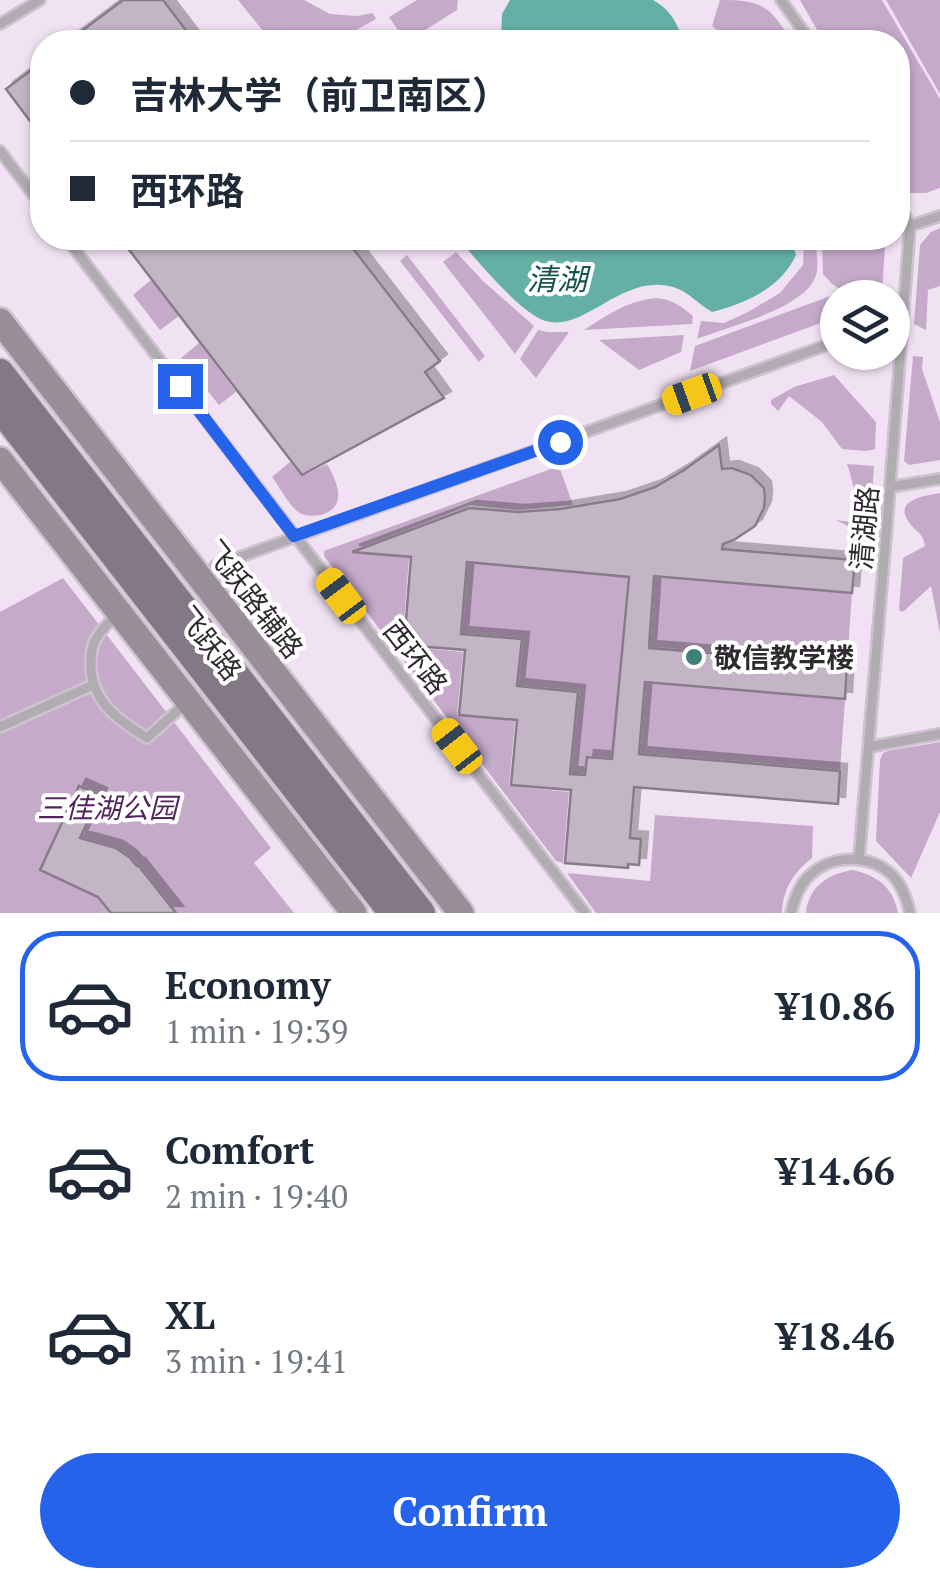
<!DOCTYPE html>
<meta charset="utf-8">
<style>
:root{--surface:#fff;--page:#f6f6f7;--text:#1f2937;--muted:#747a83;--line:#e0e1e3;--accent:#2563eb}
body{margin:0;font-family:"PT Serif","Noto Sans SC",serif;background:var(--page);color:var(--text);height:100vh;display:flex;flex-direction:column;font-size:38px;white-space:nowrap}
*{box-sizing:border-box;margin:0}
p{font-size:32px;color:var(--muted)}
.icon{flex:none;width:55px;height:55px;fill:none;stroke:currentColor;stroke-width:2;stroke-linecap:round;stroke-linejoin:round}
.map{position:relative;height:913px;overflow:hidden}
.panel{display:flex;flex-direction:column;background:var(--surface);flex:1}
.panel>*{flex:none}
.hud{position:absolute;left:30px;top:30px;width:880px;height:220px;border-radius:40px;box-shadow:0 2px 8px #0004;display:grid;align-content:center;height:220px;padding:0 40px;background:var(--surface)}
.buttons{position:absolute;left:820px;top:280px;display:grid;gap:20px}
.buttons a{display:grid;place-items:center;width:90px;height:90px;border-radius:50%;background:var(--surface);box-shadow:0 2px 8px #0004;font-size:50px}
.end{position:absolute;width:45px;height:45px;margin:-22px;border:12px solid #2563eb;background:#fff;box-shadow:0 0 0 5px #fff}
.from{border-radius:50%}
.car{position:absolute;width:30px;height:60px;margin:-30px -15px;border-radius:12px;box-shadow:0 0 8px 2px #0007;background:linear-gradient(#f5c518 24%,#345 0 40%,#f5c518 0 76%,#345 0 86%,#f5c518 0)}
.hud b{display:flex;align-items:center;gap:35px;height:95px;font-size:38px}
.hud b+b{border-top:2px solid var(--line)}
.hud i{width:25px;height:25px;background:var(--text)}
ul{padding:18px 0 0;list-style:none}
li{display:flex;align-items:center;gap:30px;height:150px;margin:0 20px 15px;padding:0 20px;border:5px solid transparent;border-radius:40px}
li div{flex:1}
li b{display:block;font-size:38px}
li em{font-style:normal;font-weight:700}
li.current{border-color:var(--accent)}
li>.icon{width:90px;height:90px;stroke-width:1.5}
.action{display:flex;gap:20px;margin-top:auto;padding:20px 40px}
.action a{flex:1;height:115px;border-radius:60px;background:var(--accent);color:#fff;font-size:40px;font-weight:700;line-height:115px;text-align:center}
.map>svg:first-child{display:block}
.green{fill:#c5aaca}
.water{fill:#65b0a6}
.building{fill:#c3b5c5;stroke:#887b8a;stroke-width:2.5;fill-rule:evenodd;filter:url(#shadow)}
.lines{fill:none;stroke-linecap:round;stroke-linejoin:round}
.lane-casing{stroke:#cec1d0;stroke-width:14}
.secondary-casing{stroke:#cec1d0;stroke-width:30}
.primary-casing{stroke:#cec1d0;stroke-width:32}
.lane{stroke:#b1abb2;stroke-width:9}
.secondary{stroke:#978e98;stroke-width:25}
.primary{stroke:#837885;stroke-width:28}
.route{stroke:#2563eb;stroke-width:12}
.poi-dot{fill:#3c827a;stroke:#fff;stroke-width:4}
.labels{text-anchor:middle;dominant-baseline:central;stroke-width:8;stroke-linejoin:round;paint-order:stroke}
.street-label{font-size:28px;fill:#2f2a30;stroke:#fff}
.poi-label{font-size:28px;font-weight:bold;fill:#2f2a30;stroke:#fff;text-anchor:start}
.park-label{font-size:28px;font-style:italic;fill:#54255d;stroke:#fff}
.water-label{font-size:30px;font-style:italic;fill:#14554e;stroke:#fff}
</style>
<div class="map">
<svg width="940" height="913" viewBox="0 0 940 913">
<defs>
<filter id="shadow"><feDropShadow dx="7" dy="-7" stdDeviation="0" flood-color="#0004"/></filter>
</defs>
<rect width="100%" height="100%" fill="#f1e2f3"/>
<!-- green -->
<path class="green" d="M238 0H304L330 14 357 16 373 13 376 19 335 42H272Z
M417 0H458L457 10 406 42 389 17Z
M720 0C763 0 770 6 792 42H733L712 26Z
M800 0H882L940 99V188L926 193H909L898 178V42H824Z
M886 0H940V94Z
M940 228V286L928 290 926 330 914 324 920 245 931 232Z
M804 242 816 243C816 252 819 266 816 275 807 308 727 327 697 339L701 321 724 323 748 312 780 293 803 265Z
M822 243 885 246 882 294 878 297H852L832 284 823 274Z
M456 252 483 281 534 326 515 354 443 262Z
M407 255 485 356 479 362 400 261Z
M151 280 179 316 160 330 133 295Z
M836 294 841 297 838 298 837 317 690 371 695 346Z
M657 298C673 300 681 306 693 316L692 324 584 330C607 315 629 300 657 298Z
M538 330 547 332H569L536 378 520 359Z
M684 335 681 352 639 370 599 340Z
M199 343 236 392 219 405 181 358Z
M913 356 923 357 922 369 940 422V460L909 465 904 461Z
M834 375 876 422 875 449 866 451 842 449 822 422 789 396 778 411 771 404V400L794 387Z
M290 462 302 476 327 464C335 478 348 503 326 513 320 516 309 517 302 514 290 509 280 487 272 477Z
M847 464 874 466 869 537 836 520 852 522C859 504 853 482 847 464Z
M559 466 573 505 517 510 470 505 350 552 409 558 402 646 463 652 457 716 515 721 509 786 569 792 563 863 556 861 324 556V551Z
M940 493V633L931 586 904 611 901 612 899 609 903 558 925 546C923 534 919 534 912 526 890 501 922 496 940 493Z
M467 562 629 577 612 759 585 775 570 774 577 692 517 686 521 639 461 634Z
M654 576 852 593 847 664 649 648Z
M63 578 271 848 254 863 294 913H0V612Z
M645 682 845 699 840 771 639 754Z
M940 742V812L911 878 876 841 880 760 883 753 888 751Z
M655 815 813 826 812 858C793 873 783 889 782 913H596L567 873 650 881Z
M853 870C878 876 893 887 898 913H806C809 886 828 874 853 870Z"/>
<!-- water -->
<path class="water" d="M510 0H653C671 10 678 24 683 42H501L502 14Z
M458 238H791L796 255C781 288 745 304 712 312 699 305 688 291 673 287 618 271 578 344 535 316 509 299 478 262 458 238Z"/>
<!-- building -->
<path class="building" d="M123 0H163L195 42H67Z
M42 62V137L6 89Z
M120 238H345L440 361 425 372 444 398 302 475Z
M719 445 722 469 732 468 751 475 764 488 765 497 764 508 755 526 734 540 723 544 722 549 855 560 852 593 654 576 649 648 847 664 845 699 645 682 639 754 840 771 838 804 634 787 630 838 641 839 639 865 628 864V868L565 863 571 790 511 785 517 720 459 715 465 650 404 645 411 557 352 552 469 508 518 512 560 509 620 499 655 487 684 470ZM467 562 629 577 612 759 587 757 585 775 570 774 578 692 517 686 522 639 461 634Z
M79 786 100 795 80 838 116 848 129 857 137 866 138 865 176 913H111L98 897 40 870Z"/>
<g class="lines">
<defs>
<path id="lane" d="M781 0 811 42
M0 24 40 0
M0 151 42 206
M910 226 940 216
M66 238 585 913
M890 487 940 479
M215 566 838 341
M118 614C111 621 102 628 97 637 91 646 91 657 91 668 93 704 120 721 147 738L185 704
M0 727 93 685
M869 747 940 734
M859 859 890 487 910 226 898 202
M791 913C794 900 798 887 808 877 830 854 871 853 894 877 903 887 907 900 910 913"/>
<path id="secondary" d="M0 321 461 913
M0 460 354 913"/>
<path id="primary" d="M0 373 421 913
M0 408 393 913"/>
</defs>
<!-- lane casing -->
<use href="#lane" class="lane-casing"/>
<!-- secondary casing -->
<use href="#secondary" class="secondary-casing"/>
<!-- primary casing -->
<use href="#primary" class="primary-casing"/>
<!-- lane -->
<use href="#lane" class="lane"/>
<!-- secondary -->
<use href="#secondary" class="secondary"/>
<!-- primary -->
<use href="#primary" class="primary"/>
</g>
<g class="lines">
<!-- route -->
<path class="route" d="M180 386 294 536 560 442"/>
</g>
<!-- markers -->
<circle class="poi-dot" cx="694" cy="657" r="10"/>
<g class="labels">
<!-- street labels -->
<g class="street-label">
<text transform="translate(864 528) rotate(-85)">清湖路</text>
<text transform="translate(254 599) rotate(52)">飞跃路辅路</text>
<text transform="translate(210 643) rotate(52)">飞跃路</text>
<text transform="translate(416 657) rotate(52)">西环路</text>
</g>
<!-- poi labels -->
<g class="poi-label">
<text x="714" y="657">敬信教学楼</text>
</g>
<!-- park labels -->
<g class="park-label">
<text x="107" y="807">三佳湖公园</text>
</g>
<!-- water labels -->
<g class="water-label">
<text x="557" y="279">清湖</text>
</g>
</g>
</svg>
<div class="buttons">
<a><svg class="icon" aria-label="layers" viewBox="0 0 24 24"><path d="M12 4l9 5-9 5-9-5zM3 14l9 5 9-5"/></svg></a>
</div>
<i class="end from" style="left:560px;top:442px"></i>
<i class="end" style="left:180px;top:386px"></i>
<i class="car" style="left:692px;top:394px;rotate:250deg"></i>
<i class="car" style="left:341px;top:596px;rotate:323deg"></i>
<i class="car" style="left:457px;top:746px;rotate:322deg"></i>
<div class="hud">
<b><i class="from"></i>吉林大学（前卫南区）</b>
<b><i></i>西环路</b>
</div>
</div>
<section class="panel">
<ul>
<li class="current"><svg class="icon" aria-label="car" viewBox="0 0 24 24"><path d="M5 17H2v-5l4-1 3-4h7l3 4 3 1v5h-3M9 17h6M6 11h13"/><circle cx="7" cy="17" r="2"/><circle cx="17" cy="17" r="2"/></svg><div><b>Economy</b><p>1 min · 19:39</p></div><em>¥10.86</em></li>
<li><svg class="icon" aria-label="car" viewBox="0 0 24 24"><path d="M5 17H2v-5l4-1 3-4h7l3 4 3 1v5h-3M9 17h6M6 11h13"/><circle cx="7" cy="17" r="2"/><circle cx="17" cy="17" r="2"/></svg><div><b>Comfort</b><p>2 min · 19:40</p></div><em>¥14.66</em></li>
<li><svg class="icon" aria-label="car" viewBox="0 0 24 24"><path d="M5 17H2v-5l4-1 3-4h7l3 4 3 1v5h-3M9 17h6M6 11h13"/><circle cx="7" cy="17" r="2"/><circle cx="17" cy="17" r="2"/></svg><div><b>XL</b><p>3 min · 19:41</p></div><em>¥18.46</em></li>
</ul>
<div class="action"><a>Confirm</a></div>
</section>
